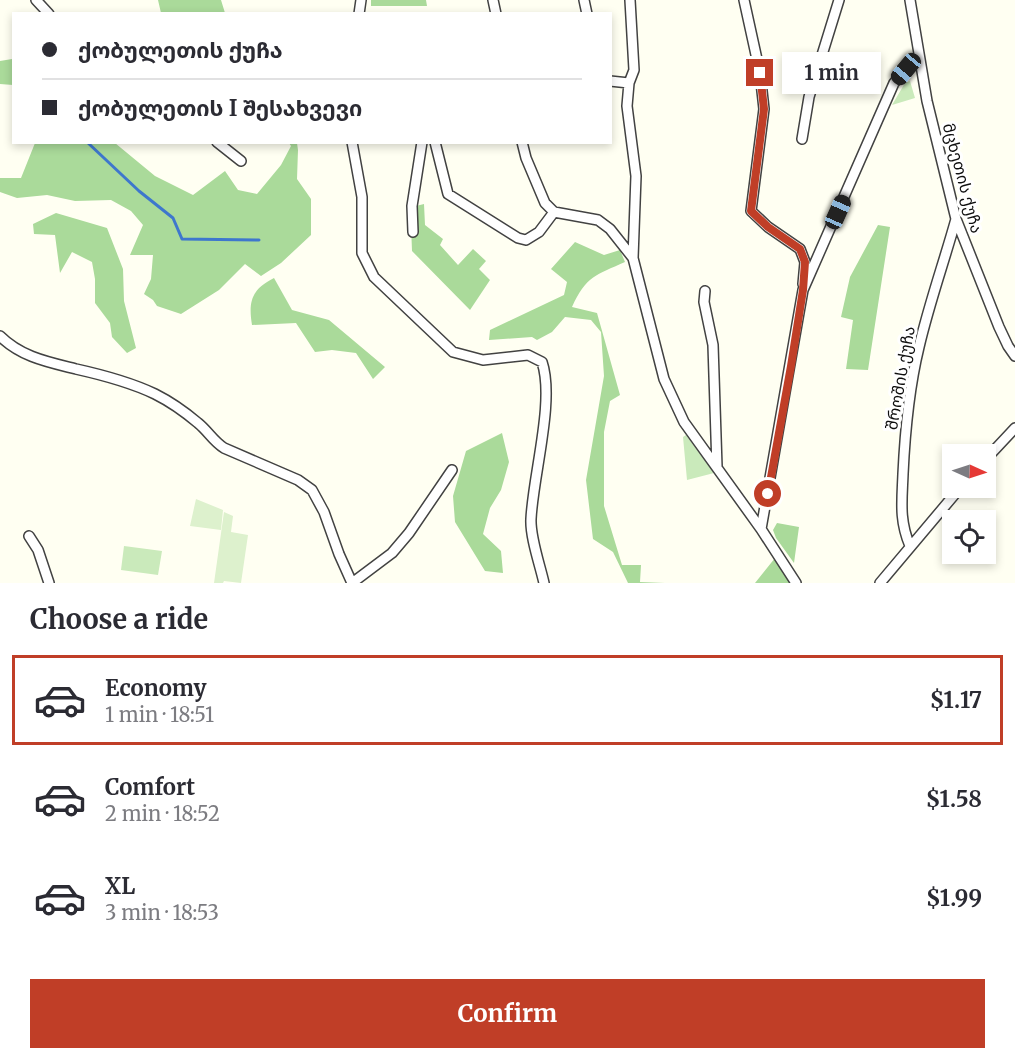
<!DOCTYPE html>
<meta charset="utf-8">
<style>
:root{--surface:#fff;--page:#f7f7f7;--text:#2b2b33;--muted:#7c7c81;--line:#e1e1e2;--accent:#c03e27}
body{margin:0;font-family:Merriweather,"Noto Sans Georgian",serif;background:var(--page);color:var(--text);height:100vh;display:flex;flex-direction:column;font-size:22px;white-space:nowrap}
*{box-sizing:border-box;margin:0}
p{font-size:20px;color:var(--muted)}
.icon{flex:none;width:33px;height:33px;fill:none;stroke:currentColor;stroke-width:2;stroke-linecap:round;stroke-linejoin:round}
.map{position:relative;height:583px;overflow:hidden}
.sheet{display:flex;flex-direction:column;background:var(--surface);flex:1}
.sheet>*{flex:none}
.guide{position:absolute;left:12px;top:12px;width:600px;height:132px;border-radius:0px;box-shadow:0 3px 9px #0003;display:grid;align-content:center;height:132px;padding:0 30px;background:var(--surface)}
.needle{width:39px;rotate:93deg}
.buttons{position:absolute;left:942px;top:444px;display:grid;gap:12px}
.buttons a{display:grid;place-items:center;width:54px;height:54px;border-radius:0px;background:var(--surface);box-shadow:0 3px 9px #0003;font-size:30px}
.end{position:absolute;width:27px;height:27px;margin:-14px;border:8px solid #c03e27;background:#fff;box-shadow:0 0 0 3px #fff}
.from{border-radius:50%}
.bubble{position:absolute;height:42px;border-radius:0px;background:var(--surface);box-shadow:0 3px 9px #0003;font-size:20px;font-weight:700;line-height:42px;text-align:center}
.car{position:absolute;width:18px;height:36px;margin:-18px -9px;border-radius:8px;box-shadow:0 0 4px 2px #0007;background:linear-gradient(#222 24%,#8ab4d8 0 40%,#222 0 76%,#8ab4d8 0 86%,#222 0)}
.guide b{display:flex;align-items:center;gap:21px;height:57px;font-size:22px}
.guide b+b{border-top:2px solid var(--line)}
.guide i{width:15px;height:15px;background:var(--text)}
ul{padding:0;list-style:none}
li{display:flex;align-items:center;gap:18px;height:90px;margin:0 12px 9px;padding:0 18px;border:3px solid transparent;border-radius:0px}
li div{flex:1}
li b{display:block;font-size:22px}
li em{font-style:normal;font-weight:700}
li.on{border-color:var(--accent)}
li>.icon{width:54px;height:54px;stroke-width:1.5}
h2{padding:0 30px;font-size:27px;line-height:72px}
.cta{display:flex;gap:12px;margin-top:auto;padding:12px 30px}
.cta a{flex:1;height:69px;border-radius:0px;background:var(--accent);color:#fff;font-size:24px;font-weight:700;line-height:69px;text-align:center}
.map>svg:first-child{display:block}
.green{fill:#caeabb}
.forest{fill:#aada9a}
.pitch{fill:#ddf1cd}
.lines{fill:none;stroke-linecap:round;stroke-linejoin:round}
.stream{stroke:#3e77cd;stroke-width:3}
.minor-casing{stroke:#424242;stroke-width:12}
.minor{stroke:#fff;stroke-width:9}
.route{stroke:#c03e27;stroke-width:8}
.labels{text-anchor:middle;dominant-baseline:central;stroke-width:6;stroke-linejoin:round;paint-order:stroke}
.street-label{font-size:16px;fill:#0f0f0f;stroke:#fff}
</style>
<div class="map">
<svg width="1015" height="583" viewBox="0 0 1015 583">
<rect width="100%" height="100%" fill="#fffff2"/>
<!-- green -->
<path class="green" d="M910 81 915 98 892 105 905 83Z
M686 435 714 473 687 480 683 437Z
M124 546 162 551 158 575 121 570Z"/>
<!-- forest -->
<path class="forest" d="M158 0H221L225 13H161Z
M371 0H426L427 6H371Z
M13 51V85L0 84V61L12 59Z
M35 143H115L155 176 193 195 225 171 238 190 257 194 281 165 291 146 289 143H297L298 150 297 179 311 199V235L281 263 261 276 245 264 219 290 181 314 157 306 153 300 144 294 151 279 153 255H130L143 225 131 211 111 200 75 201 47 195 17 198 0 192V178H21Z
M410 199 416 206 424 204 425 225 443 239 440 245 458 265 473 249 486 261 479 269 490 280 470 310 412 251Z
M56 213 107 228 123 269 124 301 136 348 127 353 112 337 110 323 95 303V279L92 262 72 252 60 273 55 235 34 234 33 224Z
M878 225 890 227 868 370 846 369 853 320 841 317 850 277Z
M575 242 604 255 620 250 625 262C596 275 586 276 572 307L597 313 620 395 610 401 604 432V506L622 565H641L640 582 665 583H628L613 552 593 539 586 480 604 376 601 332 591 320 565 317 552 332 537 340 532 337 489 340 490 330 564 295 567 282 551 269Z
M274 278 292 310 329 320 385 367 373 379 356 353 332 350 315 352 296 323 252 325C248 301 252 289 274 278Z
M502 433 509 462 501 490 490 508 483 534 501 551 503 573 485 571 455 522 453 496 466 451Z
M777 523 799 527 794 563 776 538 773 530Z
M775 558 790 583H755Z"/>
<!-- pitch -->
<path class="pitch" d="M196 499 223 510 221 530 190 526Z
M224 512 233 516 231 532 248 535 241 583 224 581 223 583H214Z"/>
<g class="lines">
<!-- stream -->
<path class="stream" d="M87 142 139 191 173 218 182 239 259 240"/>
<defs>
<path id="minor" d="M36 0 49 14
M493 0 496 14
M584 0 587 14
M630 0 634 70 629 83 627 106 636 176 633 258
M744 0 760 73 764 109 751 211 768 227 800 249 805 262 803 284
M910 0 927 101 956 219 999 327 1008 346 1015 356
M359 14 361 0
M610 81 629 83
M802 139 809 97 839 0
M217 142 241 161
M352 142 362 197V253L374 277 453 352 483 360 528 355 542 362C555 401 533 475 531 519 530 537 540 565 544 583
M435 142 448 194 518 238 526 240 539 232 554 212
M522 142 526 158 545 203 554 212 598 220 610 229 633 258 664 379 684 422 761 529 796 583
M413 232 412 206 422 142
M705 291 704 302 713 345 717 467
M0 336C21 357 48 362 76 369 103 375 130 382 155 394 171 402 185 412 198 423 208 431 213 441 224 448L298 480 312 490 324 512 339 554 352 583 392 553 409 533 452 470
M986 459 1015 428
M761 529 803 290 894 83 918 56
M29 536 38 550 49 583
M910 546C899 520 902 501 903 474 905 431 909 388 919 347 929 304 944 262 956 219
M880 583 960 488"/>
</defs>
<!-- minor casing -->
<use href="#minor" class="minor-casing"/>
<!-- minor -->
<use href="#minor" class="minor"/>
</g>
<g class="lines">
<!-- route -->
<path class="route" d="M760 73 764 109 751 211 768 227 800 249 805 262 803 290 791 366 768 494"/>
</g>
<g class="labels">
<!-- street labels -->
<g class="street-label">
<text transform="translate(963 178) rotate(75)">მცხეთის ქუჩა</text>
<text transform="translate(900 378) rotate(-80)">შროშის ქუჩა</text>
</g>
</g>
</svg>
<div class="buttons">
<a><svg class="needle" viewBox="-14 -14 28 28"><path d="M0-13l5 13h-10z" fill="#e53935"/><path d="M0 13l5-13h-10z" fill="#7c7c81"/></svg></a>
<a><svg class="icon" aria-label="locate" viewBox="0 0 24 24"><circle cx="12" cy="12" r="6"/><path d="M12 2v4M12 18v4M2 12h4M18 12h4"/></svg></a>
</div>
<i class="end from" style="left:768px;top:494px"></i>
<i class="end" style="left:760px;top:73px"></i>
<div class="bubble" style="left:782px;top:52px;width:99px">1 min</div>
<i class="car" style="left:906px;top:69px;rotate:220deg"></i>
<i class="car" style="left:838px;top:212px;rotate:24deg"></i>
<div class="guide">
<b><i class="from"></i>ქობულეთის ქუჩა</b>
<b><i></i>ქობულეთის I შესახვევი</b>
</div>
</div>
<section class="sheet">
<h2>Choose a ride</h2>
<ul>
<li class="on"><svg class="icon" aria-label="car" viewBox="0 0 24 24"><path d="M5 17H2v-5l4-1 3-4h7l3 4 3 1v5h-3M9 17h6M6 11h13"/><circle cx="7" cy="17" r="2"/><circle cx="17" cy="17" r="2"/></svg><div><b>Economy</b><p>1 min · 18:51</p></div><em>$1.17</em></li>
<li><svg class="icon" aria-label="car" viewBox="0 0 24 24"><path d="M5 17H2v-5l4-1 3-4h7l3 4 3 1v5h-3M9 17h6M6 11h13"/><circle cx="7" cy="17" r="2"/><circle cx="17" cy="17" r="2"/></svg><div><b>Comfort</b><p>2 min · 18:52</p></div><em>$1.58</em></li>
<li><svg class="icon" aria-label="car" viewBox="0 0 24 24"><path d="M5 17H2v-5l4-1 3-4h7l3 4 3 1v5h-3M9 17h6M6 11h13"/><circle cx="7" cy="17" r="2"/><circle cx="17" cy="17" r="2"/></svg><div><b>XL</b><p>3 min · 18:53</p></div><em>$1.99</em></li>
</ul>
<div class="cta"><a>Confirm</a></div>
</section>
